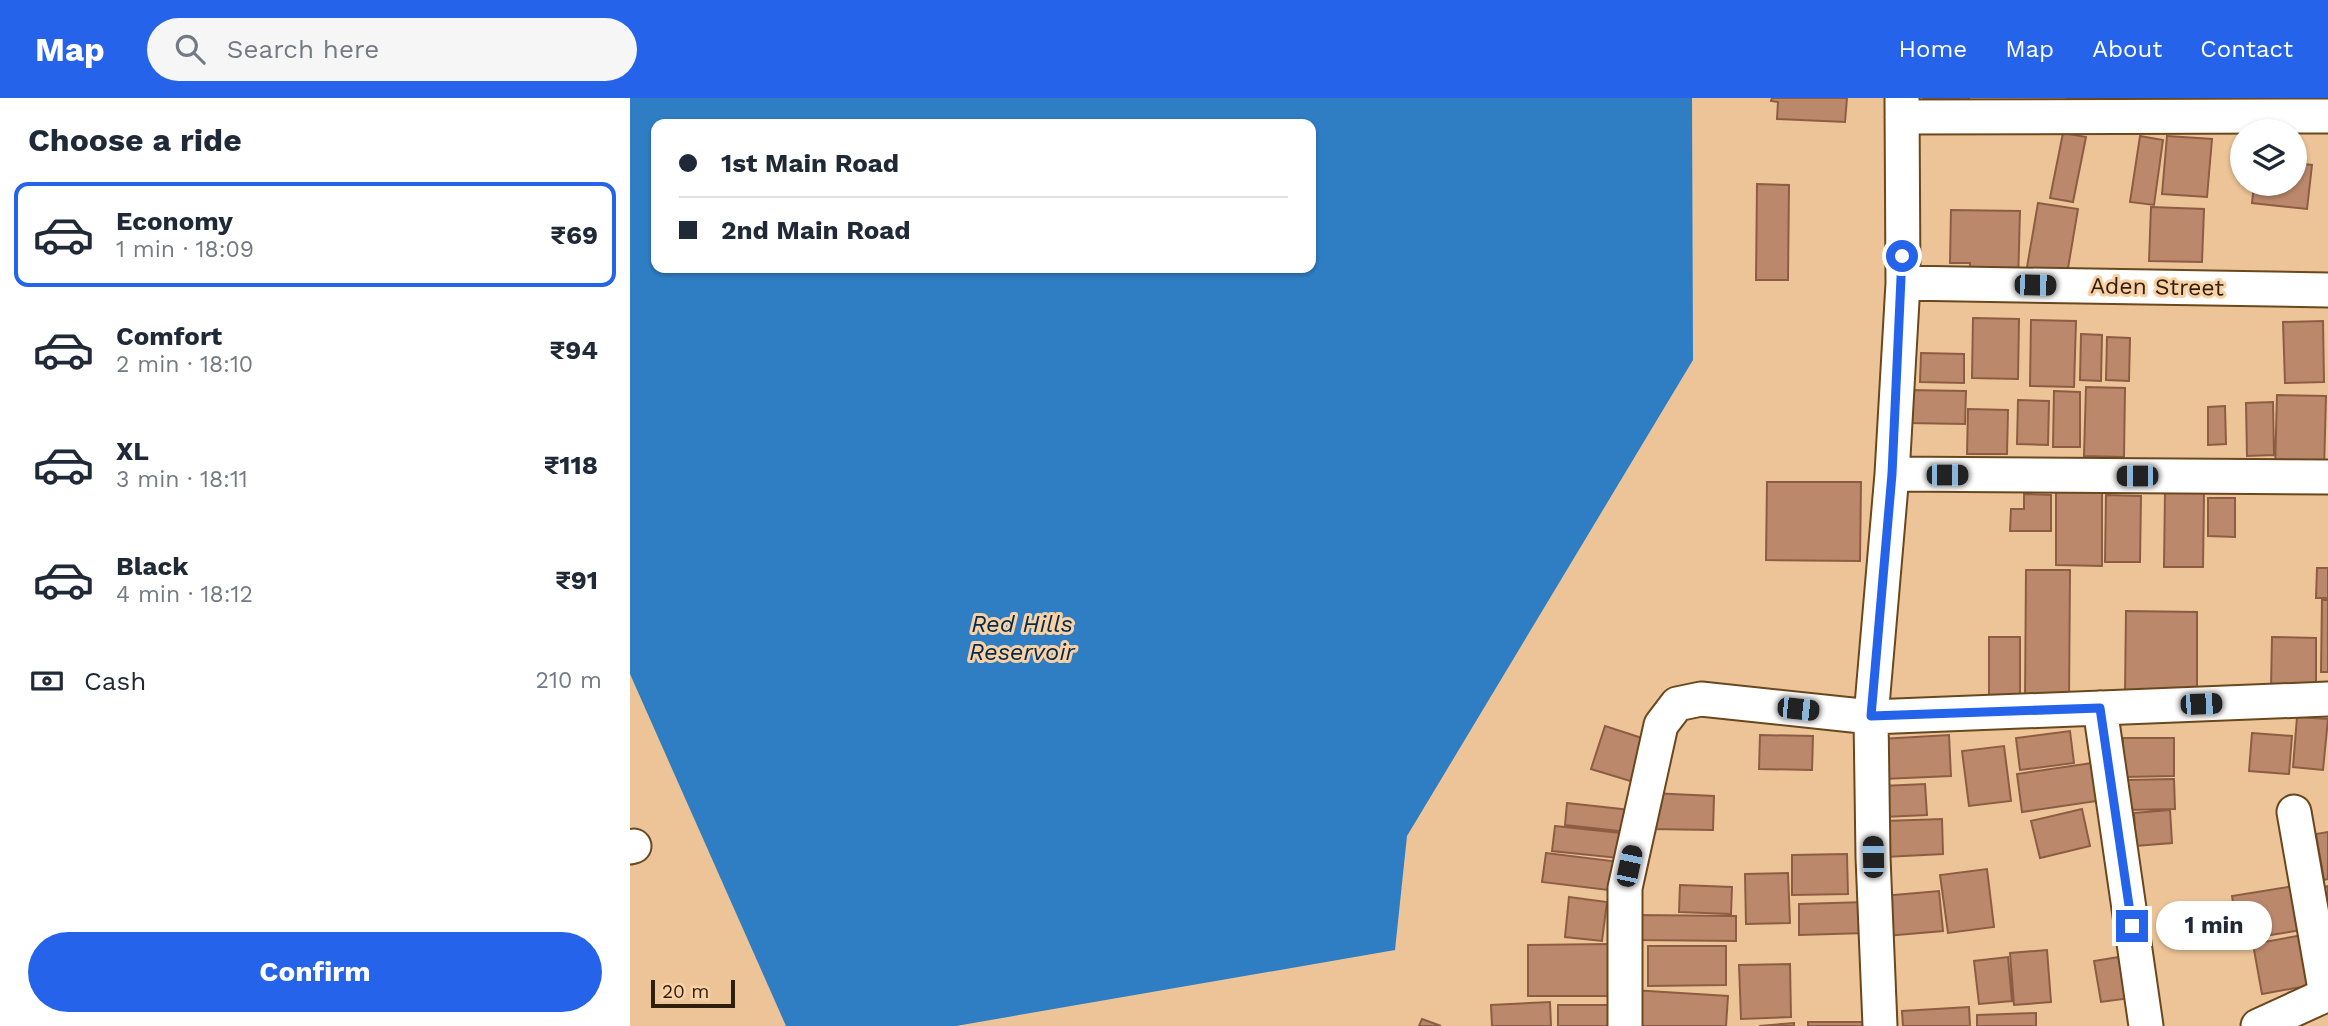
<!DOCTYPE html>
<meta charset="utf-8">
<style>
:root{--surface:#fff;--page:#f6f6f7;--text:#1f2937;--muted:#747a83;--line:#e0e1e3;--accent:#2563eb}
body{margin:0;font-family:"Work Sans",sans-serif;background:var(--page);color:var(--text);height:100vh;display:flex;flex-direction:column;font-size:26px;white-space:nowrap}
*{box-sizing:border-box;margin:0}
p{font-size:23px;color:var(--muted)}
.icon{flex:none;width:38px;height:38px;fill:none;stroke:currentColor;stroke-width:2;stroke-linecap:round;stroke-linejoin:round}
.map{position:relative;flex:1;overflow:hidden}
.side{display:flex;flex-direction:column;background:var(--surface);width:630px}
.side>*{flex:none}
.hud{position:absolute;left:21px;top:21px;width:665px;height:154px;border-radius:14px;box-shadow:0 2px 5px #0004;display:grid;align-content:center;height:154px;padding:0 28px;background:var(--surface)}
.tools{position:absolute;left:1600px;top:21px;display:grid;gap:14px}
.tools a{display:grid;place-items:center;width:77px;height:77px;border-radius:50%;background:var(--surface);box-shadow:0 2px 5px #0004;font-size:35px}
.scale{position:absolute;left:21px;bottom:18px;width:84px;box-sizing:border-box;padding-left:7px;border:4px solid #2d1e0d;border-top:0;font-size:19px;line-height:24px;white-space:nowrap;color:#2d1e0d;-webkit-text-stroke:5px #fad1a4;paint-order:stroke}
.end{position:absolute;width:32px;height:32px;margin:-16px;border:9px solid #2563eb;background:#fff;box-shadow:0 0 0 4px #fff}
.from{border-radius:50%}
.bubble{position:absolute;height:49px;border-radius:24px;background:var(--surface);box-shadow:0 2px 5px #0004;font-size:23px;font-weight:700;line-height:49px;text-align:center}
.car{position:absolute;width:21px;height:42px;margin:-21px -10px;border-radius:9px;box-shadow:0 0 5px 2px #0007;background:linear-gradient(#222 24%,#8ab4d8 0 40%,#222 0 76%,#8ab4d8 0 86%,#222 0)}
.hud b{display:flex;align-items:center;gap:24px;height:66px;font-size:26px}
.hud b+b{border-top:2px solid var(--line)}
.hud i{width:18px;height:18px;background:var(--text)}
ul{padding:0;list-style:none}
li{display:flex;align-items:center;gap:21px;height:105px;margin:0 14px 10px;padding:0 14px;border:4px solid transparent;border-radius:14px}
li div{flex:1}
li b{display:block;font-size:26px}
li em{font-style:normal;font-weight:700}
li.on{border-color:var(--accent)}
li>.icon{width:63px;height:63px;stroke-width:1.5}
h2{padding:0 28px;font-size:32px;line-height:84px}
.pay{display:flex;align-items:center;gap:18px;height:77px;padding:0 28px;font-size:26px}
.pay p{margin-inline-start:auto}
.primary-button{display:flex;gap:14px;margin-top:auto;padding:14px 28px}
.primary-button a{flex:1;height:80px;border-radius:42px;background:var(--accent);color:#fff;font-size:28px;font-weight:700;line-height:80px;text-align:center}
header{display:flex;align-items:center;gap:42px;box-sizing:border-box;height:98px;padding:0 35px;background:var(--accent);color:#fff}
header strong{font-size:33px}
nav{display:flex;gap:38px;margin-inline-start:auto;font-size:24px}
.search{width:490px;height:63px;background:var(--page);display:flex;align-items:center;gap:18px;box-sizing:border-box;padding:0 24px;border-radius:38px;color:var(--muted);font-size:26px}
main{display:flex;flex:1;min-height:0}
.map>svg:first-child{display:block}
.water{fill:#2f7ec4;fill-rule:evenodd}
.building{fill:#bb886c;stroke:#8d5d43;stroke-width:2}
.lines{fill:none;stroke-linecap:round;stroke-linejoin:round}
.minor-casing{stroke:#6a471d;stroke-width:37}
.minor{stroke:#fff;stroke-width:33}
.route{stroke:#2563eb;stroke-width:9}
.labels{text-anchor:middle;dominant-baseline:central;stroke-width:6;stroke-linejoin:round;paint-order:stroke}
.street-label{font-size:23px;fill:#2d1e0d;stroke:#fad1a4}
.water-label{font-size:24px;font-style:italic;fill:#012b4e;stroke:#fad1a4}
</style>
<header>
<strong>Map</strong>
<div class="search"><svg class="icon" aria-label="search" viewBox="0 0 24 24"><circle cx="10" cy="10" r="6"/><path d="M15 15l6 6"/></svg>Search here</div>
<nav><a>Home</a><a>Map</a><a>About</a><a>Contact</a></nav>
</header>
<main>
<section class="side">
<h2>Choose a ride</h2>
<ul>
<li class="on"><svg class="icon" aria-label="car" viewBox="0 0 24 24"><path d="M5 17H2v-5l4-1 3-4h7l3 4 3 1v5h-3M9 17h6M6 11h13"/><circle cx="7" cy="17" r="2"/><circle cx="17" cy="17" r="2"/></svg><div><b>Economy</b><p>1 min · 18:09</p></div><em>₹69</em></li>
<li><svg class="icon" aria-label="car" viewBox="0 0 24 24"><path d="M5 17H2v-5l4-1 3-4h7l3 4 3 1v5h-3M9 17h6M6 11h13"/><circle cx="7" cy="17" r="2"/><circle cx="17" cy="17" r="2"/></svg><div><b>Comfort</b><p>2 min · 18:10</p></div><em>₹94</em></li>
<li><svg class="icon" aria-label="car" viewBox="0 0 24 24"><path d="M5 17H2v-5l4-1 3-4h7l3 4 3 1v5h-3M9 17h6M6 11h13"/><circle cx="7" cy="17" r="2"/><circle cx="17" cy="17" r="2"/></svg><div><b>XL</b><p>3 min · 18:11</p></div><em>₹118</em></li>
<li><svg class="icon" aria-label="car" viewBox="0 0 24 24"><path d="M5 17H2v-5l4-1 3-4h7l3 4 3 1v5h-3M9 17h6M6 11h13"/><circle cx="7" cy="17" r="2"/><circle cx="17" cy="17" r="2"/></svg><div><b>Black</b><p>4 min · 18:12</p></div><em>₹91</em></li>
</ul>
<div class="pay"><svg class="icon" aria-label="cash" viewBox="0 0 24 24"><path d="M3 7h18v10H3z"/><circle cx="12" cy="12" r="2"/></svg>Cash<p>210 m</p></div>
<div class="primary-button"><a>Confirm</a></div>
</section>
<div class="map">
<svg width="1698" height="928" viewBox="0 0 1698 928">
<rect width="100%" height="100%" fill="#ecc497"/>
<!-- water -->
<path class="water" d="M0 0H1062L1063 262 777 738 765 852 326 928H156L0 576ZM26 26H681V170H26Z"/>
<!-- building -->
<path class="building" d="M1142 0H1217L1215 24 1147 21 1148 4 1141 3Z
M1293 0H1339V6L1293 3Z
M1437 0H1474L1473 6Z
M1507 0H1542V5Z
M1433 35 1456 39 1443 104 1420 100Z
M1510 38 1533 42 1524 107 1500 104Z
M1537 38 1582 41 1577 99 1532 96Z
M1664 65 1682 67 1677 111 1622 105 1624 86H1664Z
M1127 86 1159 87 1158 182H1126Z
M1408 105 1448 111 1436 182 1396 175Z
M1521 109 1574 111 1572 164 1519 163Z
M1321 112 1390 113 1388 185 1340 174V165H1320Z
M1343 220 1389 221 1388 281 1342 280Z
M1401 222 1446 223 1444 289 1400 288Z
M1693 223 1694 284 1655 285 1653 224Z
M1451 236 1472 237 1471 283 1450 282Z
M1477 239 1500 240 1499 283 1476 282Z
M1291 255 1334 256V285L1290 284Z
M1456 289 1495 290 1494 359 1454 358Z
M1278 292 1336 293 1335 326 1277 325Z
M1424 293 1450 294V349H1423Z
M1647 297 1696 298 1694 372 1645 371Z
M1388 302 1419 303 1418 347 1387 346Z
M1643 304 1644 357 1617 358 1616 305Z
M1595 308 1596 346 1578 347V309Z
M1338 311 1378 312 1377 356H1337Z
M1137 384H1231L1230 463 1136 462Z
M1426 394H1472V468L1426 467Z
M1535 394 1574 395 1573 469H1534Z
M1394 396 1421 397V433H1380L1381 411H1394Z
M1476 397 1511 398 1510 464H1475Z
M1578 400H1605V439L1578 438Z
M1687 470H1698V500H1686Z
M1396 472H1440L1439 603H1395Z
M1692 502H1698V574H1691Z
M1496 513 1567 514V595H1495Z
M1359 539H1390V597H1359Z
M1642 539 1686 540V591H1641Z
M1667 619 1698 621 1693 672 1663 669Z
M975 628 1021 643 1007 685 961 671Z
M1440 633 1444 665 1390 672 1386 640Z
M1622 635 1662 638 1659 676 1619 673Z
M1130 637 1183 638 1182 672 1129 671Z
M1319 637 1321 678 1253 681 1251 641Z
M1493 640H1544V678L1493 679Z
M1374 648 1381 703 1339 708 1332 653Z
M1462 665 1467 703 1392 714 1387 676Z
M1544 681 1545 711 1495 712V682Z
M1295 686 1297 717 1253 719 1252 688Z
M1021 695 1084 698 1083 732 1020 731Z
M937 705 1000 712 998 734 935 727Z
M1452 711 1460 748 1410 760 1401 723Z
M1540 712 1542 745 1506 748 1504 715Z
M1312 721 1313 756 1255 759 1254 723Z
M925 728 991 735 988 760 922 753Z
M1698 734V781L1694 782 1686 736Z
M916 755 990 764 986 793 912 784Z
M1217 756 1218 796 1162 797V757Z
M1357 771 1364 829 1318 835 1310 777Z
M1158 775 1160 825 1116 826 1115 776Z
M1050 787 1102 789 1101 816 1049 814Z
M1670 787 1678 831 1609 842 1602 798Z
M1698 788V817L1691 790Z
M1309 793 1313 833 1256 838 1253 798Z
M939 799 977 804 972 843 935 839Z
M1236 804V835L1169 837V806Z
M1593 805 1598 835 1566 840 1561 810Z
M1007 817 1106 818V843L1007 842Z
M1673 837 1682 887 1632 896 1623 846Z
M978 846V898H898V847Z
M1018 848H1096V887L1018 888Z
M1417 852 1421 904 1384 907 1380 855Z
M1495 858 1501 900 1471 904 1464 863Z
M1378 859 1382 903 1349 906 1344 863Z
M1160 866 1161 919 1111 921 1109 867Z
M1002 892 1098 898 1096 928H1000Z
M920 904 921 928H862L861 907Z
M928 907H986V928H928Z
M1339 909 1340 928H1273L1272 913Z
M1406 915V928H1347V917Z
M792 921 811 928H789Z
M1178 924H1233V928H1178Z
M1164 925V928H1129Z"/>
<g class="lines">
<defs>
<path id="minor" d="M1272 19 1698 18
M1273 185 1698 192
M1262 376 1698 379
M1470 610 1516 928
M1664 714 1696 897
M0 749 4 748
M995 928V790L1031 627 1047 606 1071 601 1241 619 1698 601
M1250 928 1243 759 1241 619 1262 376 1273 185 1272 0
M1628 928 1698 896"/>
</defs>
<!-- minor casing -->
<use href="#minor" class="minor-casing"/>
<!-- minor -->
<use href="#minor" class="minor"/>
</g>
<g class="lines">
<!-- route -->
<path class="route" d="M1272 158 1262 376 1241 618 1470 610 1502 828"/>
</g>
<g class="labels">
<!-- street labels -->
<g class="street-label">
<text transform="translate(1527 189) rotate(1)">Aden Street</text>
</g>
<!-- water labels -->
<g class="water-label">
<text x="392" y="526">Red Hills<tspan x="392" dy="28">Reservoir</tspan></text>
</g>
</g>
</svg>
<div class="tools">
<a><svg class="icon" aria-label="layers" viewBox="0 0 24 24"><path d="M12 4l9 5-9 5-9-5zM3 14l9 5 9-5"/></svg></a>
</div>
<div class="scale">20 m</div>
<i class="end from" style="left:1272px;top:158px"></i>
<i class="end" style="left:1502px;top:828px"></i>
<div class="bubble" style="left:1526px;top:803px;width:116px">1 min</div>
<i class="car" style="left:1405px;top:187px;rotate:91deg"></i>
<i class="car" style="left:1317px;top:377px;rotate:90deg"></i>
<i class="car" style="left:1507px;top:378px;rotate:270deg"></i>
<i class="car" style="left:1571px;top:606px;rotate:88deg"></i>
<i class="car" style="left:1168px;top:611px;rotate:96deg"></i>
<i class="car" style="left:1243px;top:759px;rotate:359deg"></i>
<i class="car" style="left:999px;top:768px;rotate:12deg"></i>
<div class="hud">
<b><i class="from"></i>1st Main Road</b>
<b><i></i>2nd Main Road</b>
</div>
</div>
</main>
